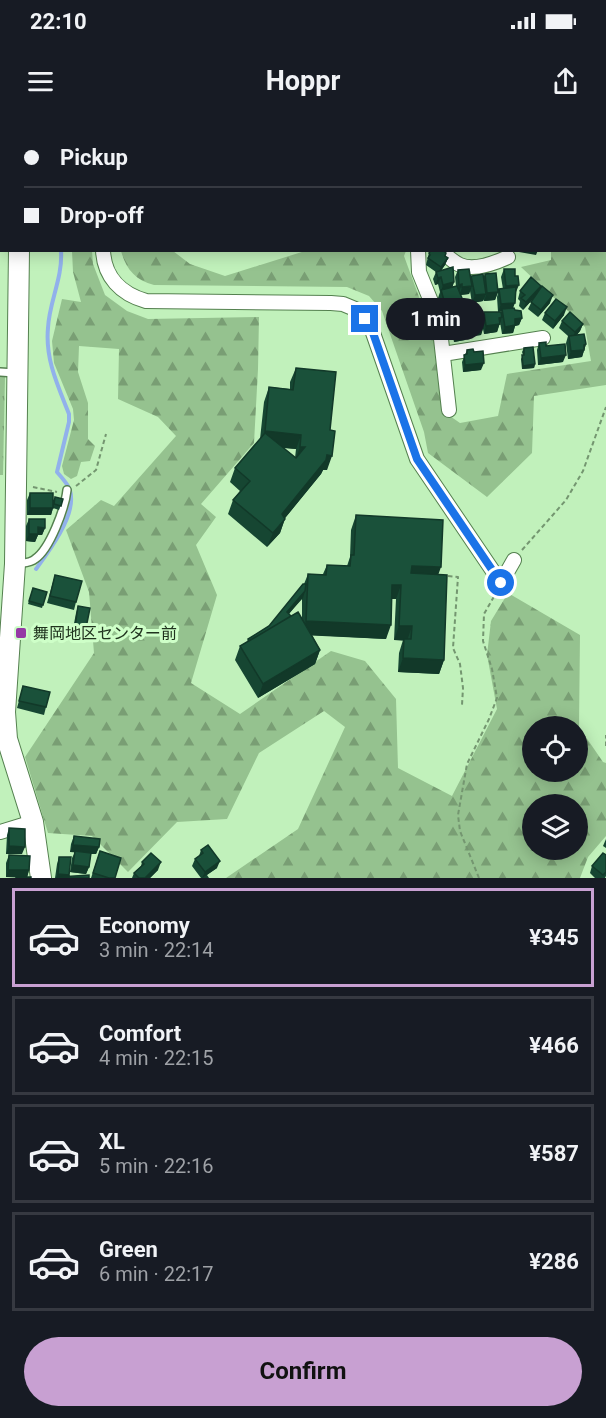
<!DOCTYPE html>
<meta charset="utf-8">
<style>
:root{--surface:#171b24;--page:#20242c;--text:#f1f3f6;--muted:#9ea1a6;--line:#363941;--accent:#c8a0d2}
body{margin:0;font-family:Roboto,"Noto Sans JP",sans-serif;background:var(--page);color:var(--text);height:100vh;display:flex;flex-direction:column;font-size:22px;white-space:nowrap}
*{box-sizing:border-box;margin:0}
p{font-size:20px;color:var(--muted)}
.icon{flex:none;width:33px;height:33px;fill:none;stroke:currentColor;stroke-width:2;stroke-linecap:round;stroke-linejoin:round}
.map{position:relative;height:758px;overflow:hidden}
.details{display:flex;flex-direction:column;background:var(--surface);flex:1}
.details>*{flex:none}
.hud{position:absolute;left:0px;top:0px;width:606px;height:132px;box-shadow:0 3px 15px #0003;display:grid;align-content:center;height:132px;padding:0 24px;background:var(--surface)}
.controls{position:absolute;left:522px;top:596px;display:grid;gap:12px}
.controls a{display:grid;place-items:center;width:66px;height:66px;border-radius:50%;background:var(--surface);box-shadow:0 3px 15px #0003;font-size:30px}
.end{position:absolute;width:27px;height:27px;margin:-14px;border:8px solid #1a73e8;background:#fff;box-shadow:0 0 0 3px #fff}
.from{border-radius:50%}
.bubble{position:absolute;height:42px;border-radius:21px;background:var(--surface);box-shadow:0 3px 15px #0003;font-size:20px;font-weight:700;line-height:42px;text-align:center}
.hud b{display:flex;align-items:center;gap:21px;height:57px;font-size:22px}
.hud b+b{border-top:2px solid var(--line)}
.hud i{width:15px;height:15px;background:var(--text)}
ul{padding:10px 0 0;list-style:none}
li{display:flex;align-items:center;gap:18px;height:99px;margin:0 12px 9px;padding:0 12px;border:3px solid var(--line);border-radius:0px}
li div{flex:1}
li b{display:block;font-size:22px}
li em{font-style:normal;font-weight:700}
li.selected{border-color:var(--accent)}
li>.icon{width:54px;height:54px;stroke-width:1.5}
.button{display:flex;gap:12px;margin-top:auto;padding:12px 24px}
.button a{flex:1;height:69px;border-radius:36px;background:var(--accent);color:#111;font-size:24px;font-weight:700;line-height:69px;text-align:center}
.status{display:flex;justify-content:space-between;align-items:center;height:42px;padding:0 30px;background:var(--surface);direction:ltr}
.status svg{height:16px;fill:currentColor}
header{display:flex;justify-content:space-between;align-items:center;height:78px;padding:0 24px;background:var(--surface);font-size:27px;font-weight:700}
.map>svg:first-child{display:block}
.grass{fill:url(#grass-tufts)}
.forest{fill:url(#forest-firs);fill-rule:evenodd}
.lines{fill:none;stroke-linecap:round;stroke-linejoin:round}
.stream{stroke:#91b1eb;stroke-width:4}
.lane-casing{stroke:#54804f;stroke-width:10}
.street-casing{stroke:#54804f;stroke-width:16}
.secondary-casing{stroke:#54804f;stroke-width:22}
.path{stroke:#749670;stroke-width:2;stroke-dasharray:4.5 3;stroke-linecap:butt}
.lane{stroke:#fff;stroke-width:7}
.street{stroke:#fff;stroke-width:14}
.secondary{stroke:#fff;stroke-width:20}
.wall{fill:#164632;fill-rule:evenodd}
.shaded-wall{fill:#123929}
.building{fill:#1a513a;stroke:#123929;stroke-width:1.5}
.route{stroke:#1a73e8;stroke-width:8}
.poi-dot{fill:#953aa5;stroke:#ceffc8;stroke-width:2}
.labels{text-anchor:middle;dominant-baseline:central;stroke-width:6;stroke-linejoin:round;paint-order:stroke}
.poi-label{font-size:16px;fill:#20331e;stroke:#ceffc8;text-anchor:start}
</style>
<div class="status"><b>22:10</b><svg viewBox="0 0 49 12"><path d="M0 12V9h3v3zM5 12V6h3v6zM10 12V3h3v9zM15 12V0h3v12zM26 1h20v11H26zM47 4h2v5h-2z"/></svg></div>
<header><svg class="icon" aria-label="menu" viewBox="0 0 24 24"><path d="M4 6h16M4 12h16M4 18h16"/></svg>Hoppr<svg class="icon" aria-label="share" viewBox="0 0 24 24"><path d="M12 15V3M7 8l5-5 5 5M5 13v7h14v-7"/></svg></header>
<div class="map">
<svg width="606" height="758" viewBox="0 0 606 758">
<defs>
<pattern id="grass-tufts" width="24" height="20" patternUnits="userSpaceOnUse" patternTransform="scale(1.5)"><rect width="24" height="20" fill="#95c28f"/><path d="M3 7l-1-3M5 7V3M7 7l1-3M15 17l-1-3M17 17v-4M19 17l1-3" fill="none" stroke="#799e74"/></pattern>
<pattern id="forest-firs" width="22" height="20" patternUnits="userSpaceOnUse" patternTransform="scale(1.5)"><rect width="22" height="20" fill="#95c28f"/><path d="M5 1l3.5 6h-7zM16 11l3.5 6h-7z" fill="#799e74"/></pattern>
</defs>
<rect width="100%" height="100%" fill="#c1f1bb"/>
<!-- grass -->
<path class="grass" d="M0 256 5 257 3 355H0Z"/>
<!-- forest -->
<path class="forest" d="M606 47V265L534 276 532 333 487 377 428 333 424 312 382 191 369 176 347 167 154 165C135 160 126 149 121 131H173L190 144 225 156 305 131H406L404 136 433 215 440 267 447 294 460 303 498 296 507 254 591 241 585 207 521 147 551 140V131L604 130Z
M72 131H92L93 144 105 175 127 191 148 199 259 197 258 249 254 323 201 384 216 397 196 425 217 475 191 563 240 594 331 531 365 541 396 579 398 648 452 676 497 589 487 535 491 501 508 473 580 515 579 607 603 642 606 643V716L588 737 580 758H226L298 709 345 607 324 591 259 633 227 699 177 702 128 752 92 716 48 713 25 637 94 533 89 472 66 410 101 380 114 386 176 316 158 297 118 279 119 229 79 226 78 252 88 283V319L95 326 90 341 81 342 77 356 71 359 64 354 62 346 74 300 73 289 54 243 52 221 62 179 81 182 73 152ZM532 606H578V651H532ZM532 684H578V729H532Z"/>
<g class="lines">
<!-- stream -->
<path class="stream" d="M54 0 58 2
M39 2V0
M36 449C49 431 73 399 71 377 71 367 63 359 57 352L69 302V294C58 266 45 239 48 208 49 182 63 158 61 130"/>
<defs>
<path id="lane" d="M0 252 15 253
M17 444C22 443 31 443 35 439 50 429 65 388 67 370"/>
<path id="street" d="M75 0 76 2
M407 0V2
M510 0V2
M103 130C104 157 121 174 146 181L331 183 343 184 355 189 372 210 417 339 501 463 514 440
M418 130 419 152 439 201 449 290
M440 130C446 135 453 142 460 145 474 151 495 143 508 137
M443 234 543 218
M0 712 33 702"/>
<path id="secondary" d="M19 0V2
M19 130 15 444 5 592 7 619 33 702 41 758"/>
</defs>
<!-- lane casing -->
<use href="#lane" class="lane-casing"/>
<!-- street casing -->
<use href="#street" class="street-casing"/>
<!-- secondary casing -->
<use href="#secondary" class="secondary-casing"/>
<!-- path -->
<path class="path" d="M210 2V0
M76 366 96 350 106 314
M33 367 57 372
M522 430 566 380 583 351 606 287
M448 456 458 457 453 528 460 544 463 568 462 585
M606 626V615
M479 758 460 711 458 695 467 644 489 599 497 578 492 549 483 521 484 494 496 473"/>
<!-- lane -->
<use href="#lane" class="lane"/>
<!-- street -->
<use href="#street" class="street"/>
<!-- secondary -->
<use href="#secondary" class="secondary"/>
</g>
<!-- wall -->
<path class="wall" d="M412 0H430V2H412Z
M458 0H505L504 2H467Z
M592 0H606V19L604 22V2H591Z
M429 133H446L445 136 448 138 445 145 441 151 454 162 452 167 456 166 455 157 458 150 471 158V156L483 158 485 154 498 172 495 180 484 181V179L483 181 472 183 470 171 469 174 460 175 464 183 461 190 443 195 438 178 440 172 438 164 435 165 433 159 436 152 426 145Z
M504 149 516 172 513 188 522 198 519 205 515 206 513 213 502 214 500 202 497 212 484 214 483 209 481 215 466 217 465 220 454 222 450 203 453 196 463 199H465L467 194 482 198 484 192H501L502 191 498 192 497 177 499 169H503L501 157Z
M539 170 550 183 538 197 528 189 533 179 523 190 519 186 520 181 518 179 520 171Z
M545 193 564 195 553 209 542 200Z
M562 201 583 204 580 211 577 215 586 224 582 237 568 239 566 223 568 216 559 208Z
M539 223 546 226 563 242 538 245 537 230Z
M524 228 535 244 534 248 522 249 521 239 523 235 522 232Z
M467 230 474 232 481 250 463 252 462 242Z
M296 248 330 310 327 350H323L321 354 285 398 280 413 267 427 228 394 233 380 240 371 230 362 235 348 260 319 264 282 269 267 290 269V262ZM283 328 296 329 295 338Z
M30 373 53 383 63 379 59 390 53 388 51 395H27V380Z
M356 395 439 455 444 540 439 554 398 552 399 533 403 520H394L396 479H392L386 519 312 515 320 530 315 544 258 578 235 540 240 526 247 522 248 519 269 506 304 464 308 454H323L327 445 347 446 350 437 351 410ZM302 478V499L291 496 289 494Z
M29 399 45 408 42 415H38L35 422 26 421V406Z
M55 455 76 482 74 490 47 483Z
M33 468 47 472 42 488 28 484Z
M78 486 86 508 84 516 72 514 76 493Z
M23 566 46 587 44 595 17 588Z
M9 708 22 734H6L7 715Z
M74 716 99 727 96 734H91L89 747 86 754 70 752 72 738 75 732H70L71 724Z
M606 719V728L603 726Z
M201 730 217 748 207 755 209 758H201L192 746 195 739 199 736Z
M100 731 115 758H91Z
M9 735 29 750 27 757H6V743Z
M606 735V756L605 758H595L590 753 592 746Z
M59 737 69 755V757L89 758H55L57 744Z
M142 742 158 750 150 758H132L134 753 141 746Z"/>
<!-- shaded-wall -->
<path class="shaded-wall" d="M520 130H538L536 135 519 132Z
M448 138 445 145 438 154 441 147Z
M441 157 438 164 435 165 438 158Z
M454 162 452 169 441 172 443 165Z
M462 164 459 172H457L459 165Z
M519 165 516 172 503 173 506 166Z
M472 166 469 174 460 175 462 167Z
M541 166 538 173 523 190 526 182Z
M498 172 495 180 484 181 487 173Z
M486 174 483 181 472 183 475 175Z
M553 175 550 183 538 197 541 190Z
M464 183 461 190 443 195 446 187Z
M515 183 512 190 502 189V191L498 192 501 184Z
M567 187 564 195 553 209 555 201Z
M502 197 497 212 484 214 486 206 499 198Z
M522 198 519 205 515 206 513 213 502 214 505 207 515 199Z
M583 204 580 211 572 220 575 212Z
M483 208 481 215 466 217 465 220 454 222 456 215 468 213 469 210Z
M586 224 582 237 568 239 571 231Z
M566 235 563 242 538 245 541 238Z
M484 243 481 250 463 252 465 245Z
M535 244 534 248 522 249 523 246Z
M265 311 301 315 296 329 260 325Z
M300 327H305L295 341Z
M327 335 332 336 327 350H323L321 354 277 408 282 394Z
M30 388H53L51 395H27Z
M285 399 280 413 267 427 273 413Z
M38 407 45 408 42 415H38L35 422 26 421 29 414Z
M412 446 441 447 436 461 407 460Z
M392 465H401L396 479H387Z
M305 471 303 478 284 499 287 492Z
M306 501 391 505 386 519 301 515Z
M399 506H412L407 521 394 520Z
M320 530 315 544 258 578 263 564Z
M403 538 444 540 439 554 398 552Z
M73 725 99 727 96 734 70 732Z
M9 726 25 727 22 734H6Z
M220 741 217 748 202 758 205 752Z
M161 742 158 750 150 758H145Z
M73 745 89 747 86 754 70 752Z
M8 750H29L27 758 6 757Z
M58 754 69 755 68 758H56Z"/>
<!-- building -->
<path class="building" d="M380 0H396V1L393 2H380Z
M436 0H452V2H443Z
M537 0H552L551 2H537Z
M554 0H564L563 2H558Z
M565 0H575V2H565Z
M604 4 606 5V17L604 20Z
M431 130H442L446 133 445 136 448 138 441 147 428 138 430 135 429 133Z
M453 147 454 162 443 165 441 157 438 158 436 152Z
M469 149 472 166 462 167V164L459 165 458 150Z
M504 149H515V156H518L519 165 506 166Z
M496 153 498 172 487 173 485 154Z
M483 154 486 174 475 175 471 156Z
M531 157 541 166 526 182 521 178 525 175 520 171Z
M457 166 464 183 446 187 441 170Z
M542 166 553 175 541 190 531 182Z
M516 167 515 183 501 184 499 169Z
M556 179 567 187 555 201 545 193Z
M514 188 515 190 521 191 522 198 515 199V205L505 207 502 189Z
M481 192 483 208 469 210 467 194Z
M484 192H501L502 197 499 198 500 204 486 206Z
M570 192 583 204 575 212 562 201Z
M463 194V199H465L468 213 456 215 453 196Z
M584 214 586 224 584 225V230L571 231 569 216Z
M546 222V226L565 224 566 235 541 238 539 223Z
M533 227 535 244 523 246 522 235H524V228Z
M473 229 474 232 483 231 484 243 465 245 464 235 467 234V230Z
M296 248 336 252 330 310 335 311 332 336 327 335 326 340 282 394 285 399 273 413 233 380 250 361 235 348 265 313 296 338 305 327H300L301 315 265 311 269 267 293 270Z
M30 373H53V388H30Z
M55 377 63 379 61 386 54 384Z
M356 395 443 400 441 447 412 446 411 453 447 455 444 540 403 538 404 519H411L412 506H399L401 465H392L391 505 306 501 308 454 326 455 327 445 350 446 351 435H354Z
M29 399H45V408L38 407V414H29Z
M55 455 82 461 76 482 50 476Z
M303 464H306L305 471 287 492 291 496 249 521 248 519 269 506Z
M33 468 47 472 43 485 29 481Z
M78 486 90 488 86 508 75 507Z
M298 492 320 530 263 564 240 526Z
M23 566 50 572 46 587 19 581Z
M9 708 25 709V727L9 726Z
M74 716 100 719 99 727 73 725Z
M208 725 220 741 205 752 195 739 203 733 201 730Z
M75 731 91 733 89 747 73 745Z
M100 731 121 738 115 758H109L93 753Z
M151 733 161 742 145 758H139L134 753 144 744 142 742Z
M603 733 606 735V752L603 755 592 746Z
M9 735 30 736 29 750H8Z
M59 737H71L69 755 58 754Z
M89 755V758H60V757Z
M16 757H31V758H16Z"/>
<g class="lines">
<!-- route -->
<path class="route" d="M365 199 372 210 417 339 501 463"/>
</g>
<!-- markers -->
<rect class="poi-dot" x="15" y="507" width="12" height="12" rx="3"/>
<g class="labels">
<!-- poi labels -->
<g class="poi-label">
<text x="33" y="513">舞岡地区センター前</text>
</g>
</g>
</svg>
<div class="controls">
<a><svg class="icon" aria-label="locate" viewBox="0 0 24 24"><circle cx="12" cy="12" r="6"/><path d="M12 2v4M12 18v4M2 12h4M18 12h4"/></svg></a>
<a><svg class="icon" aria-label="layers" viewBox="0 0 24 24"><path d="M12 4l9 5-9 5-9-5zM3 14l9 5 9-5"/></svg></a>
</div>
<i class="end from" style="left:501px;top:463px"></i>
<i class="end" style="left:365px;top:199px"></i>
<div class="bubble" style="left:386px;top:178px;width:99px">1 min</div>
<div class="hud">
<b><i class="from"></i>Pickup</b>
<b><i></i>Drop-off</b>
</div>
</div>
<section class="details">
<ul>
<li class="selected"><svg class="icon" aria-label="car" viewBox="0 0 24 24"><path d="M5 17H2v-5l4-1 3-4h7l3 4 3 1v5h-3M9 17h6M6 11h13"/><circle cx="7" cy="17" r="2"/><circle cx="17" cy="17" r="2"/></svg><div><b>Economy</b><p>3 min · 22:14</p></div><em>¥345</em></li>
<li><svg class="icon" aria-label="car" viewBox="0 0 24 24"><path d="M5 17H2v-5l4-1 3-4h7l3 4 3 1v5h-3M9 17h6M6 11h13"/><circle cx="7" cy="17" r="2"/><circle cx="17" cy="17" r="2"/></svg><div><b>Comfort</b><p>4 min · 22:15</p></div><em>¥466</em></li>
<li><svg class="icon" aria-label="car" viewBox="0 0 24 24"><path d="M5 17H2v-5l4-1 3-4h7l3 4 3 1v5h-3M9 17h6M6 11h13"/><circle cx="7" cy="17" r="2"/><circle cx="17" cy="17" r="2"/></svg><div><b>XL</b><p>5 min · 22:16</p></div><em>¥587</em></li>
<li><svg class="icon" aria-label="car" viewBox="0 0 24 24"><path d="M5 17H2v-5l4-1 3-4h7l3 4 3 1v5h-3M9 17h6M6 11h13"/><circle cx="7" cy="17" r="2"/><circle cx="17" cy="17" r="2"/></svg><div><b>Green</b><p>6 min · 22:17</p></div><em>¥286</em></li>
</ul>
<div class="button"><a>Confirm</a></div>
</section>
